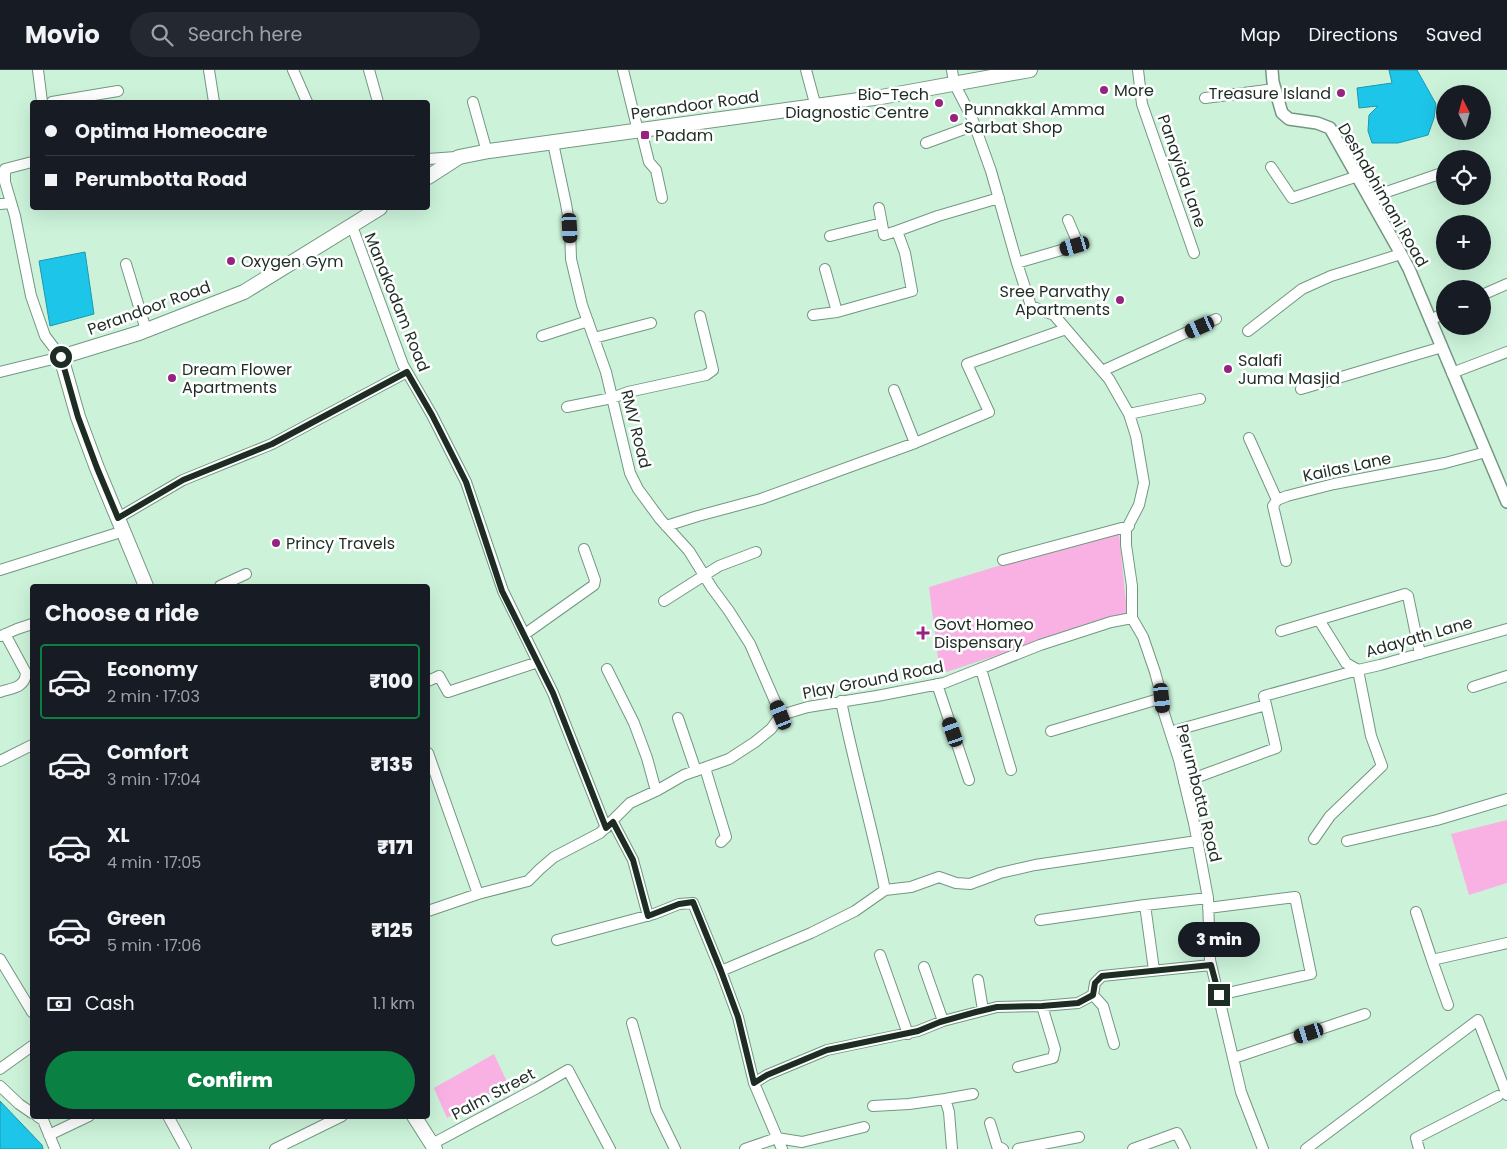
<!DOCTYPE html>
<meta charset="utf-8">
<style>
:root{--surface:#171b24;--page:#242831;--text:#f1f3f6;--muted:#9ea1a6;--line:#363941;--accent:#0b8043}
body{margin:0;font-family:Poppins,sans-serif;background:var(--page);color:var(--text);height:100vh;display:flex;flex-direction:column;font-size:19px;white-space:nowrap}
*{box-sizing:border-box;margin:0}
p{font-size:16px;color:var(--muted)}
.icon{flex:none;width:28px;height:28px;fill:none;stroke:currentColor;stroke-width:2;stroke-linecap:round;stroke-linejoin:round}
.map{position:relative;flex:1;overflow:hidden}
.panel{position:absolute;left:30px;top:514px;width:400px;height:535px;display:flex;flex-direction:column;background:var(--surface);border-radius:5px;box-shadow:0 5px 20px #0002}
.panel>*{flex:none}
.top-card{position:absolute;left:30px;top:30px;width:400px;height:110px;border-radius:5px;box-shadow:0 5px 20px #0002;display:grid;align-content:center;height:110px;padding:0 15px;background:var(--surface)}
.needle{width:32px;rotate:354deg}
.fabs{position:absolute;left:1436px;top:15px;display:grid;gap:10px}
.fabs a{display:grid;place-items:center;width:55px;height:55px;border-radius:50%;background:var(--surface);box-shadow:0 5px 20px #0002;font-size:25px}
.end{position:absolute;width:22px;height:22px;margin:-11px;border:6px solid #1e2d24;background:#fff;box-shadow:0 0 0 2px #fff}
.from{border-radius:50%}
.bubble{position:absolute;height:35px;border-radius:18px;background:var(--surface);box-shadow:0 5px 20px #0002;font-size:16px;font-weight:800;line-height:35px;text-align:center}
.car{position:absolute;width:15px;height:30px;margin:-15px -8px;border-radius:6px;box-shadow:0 0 4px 1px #0007;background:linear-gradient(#222 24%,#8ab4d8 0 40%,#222 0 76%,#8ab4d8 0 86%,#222 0)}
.top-card b{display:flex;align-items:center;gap:18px;height:48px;font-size:19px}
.top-card b+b{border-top:1px solid var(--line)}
.top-card i{width:12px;height:12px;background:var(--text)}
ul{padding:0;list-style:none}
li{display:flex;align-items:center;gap:15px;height:75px;margin:0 10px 8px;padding:0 5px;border:2px solid transparent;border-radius:5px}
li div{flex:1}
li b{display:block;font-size:19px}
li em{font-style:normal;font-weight:800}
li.on{border-color:var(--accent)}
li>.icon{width:45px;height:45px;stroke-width:1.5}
h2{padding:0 15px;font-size:22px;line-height:60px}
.pay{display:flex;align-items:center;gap:12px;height:55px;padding:0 15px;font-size:19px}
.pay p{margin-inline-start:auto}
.cta{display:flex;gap:10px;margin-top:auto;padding:10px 15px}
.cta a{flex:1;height:58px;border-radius:30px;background:var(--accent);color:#fff;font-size:20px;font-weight:800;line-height:58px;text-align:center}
header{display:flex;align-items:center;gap:30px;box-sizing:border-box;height:70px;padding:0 25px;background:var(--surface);border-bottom:1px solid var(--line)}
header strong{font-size:24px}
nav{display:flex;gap:28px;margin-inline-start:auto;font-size:18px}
.search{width:350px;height:45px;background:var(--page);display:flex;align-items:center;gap:12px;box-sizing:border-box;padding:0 18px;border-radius:28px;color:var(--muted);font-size:19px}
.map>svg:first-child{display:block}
.green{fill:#f9b1e4}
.water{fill:#1dc6e9;stroke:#1d98ae}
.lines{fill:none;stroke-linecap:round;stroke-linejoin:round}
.minor-casing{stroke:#739781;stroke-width:12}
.tertiary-casing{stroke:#739781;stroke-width:14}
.secondary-casing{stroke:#739781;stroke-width:16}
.minor{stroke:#fff;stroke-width:10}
.tertiary{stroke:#fff;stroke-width:11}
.secondary{stroke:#fff;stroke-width:14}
.route{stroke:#1e2d24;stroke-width:6}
.poi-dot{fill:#972381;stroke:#fff;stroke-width:2}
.labels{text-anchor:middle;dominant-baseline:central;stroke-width:5;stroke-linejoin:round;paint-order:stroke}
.poi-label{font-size:16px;fill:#1e2d24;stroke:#fff;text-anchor:start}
.street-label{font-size:16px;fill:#1e2d24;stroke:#fff}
</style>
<header>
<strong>Movio</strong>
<div class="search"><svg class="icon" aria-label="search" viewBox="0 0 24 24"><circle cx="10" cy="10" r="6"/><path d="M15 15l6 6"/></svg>Search here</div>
<nav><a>Map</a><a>Directions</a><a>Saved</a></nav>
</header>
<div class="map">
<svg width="1507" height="1079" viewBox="0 0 1507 1079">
<rect width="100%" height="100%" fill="#ccf3da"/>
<!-- green -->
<path class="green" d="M1119 463 1127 543 940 604 929 517 1011 492Z
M1507 750V813L1469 825 1451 764Z
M494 984 508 1014 447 1048 434 1018Z"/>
<!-- water -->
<path class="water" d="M1389 0H1417L1436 34 1434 48 1428 65 1398 73H1372L1368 61 1369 45 1378 36 1359 38 1357 18 1392 13Z
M85 182 94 244 50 256 39 191Z
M0 1031 42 1075 43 1079H0Z"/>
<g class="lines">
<defs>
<path id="minor" d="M38 0 42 32
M209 0 214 32
M293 0 307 32
M369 0 378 32
M623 0 638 61
M806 0 816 37
M952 0 954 13 972 48 991 101 1017 193 1031 236 1054 245 1109 309 1129 344 1136 366 1144 413 1139 435 1126 460V475L1132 516V548L1143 567 1155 602 1162 628 1163 640 1179 690 1194 753 1208 828 1210 890 1241 1022 1263 1079
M1138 0 1142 34 1194 183
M1205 28 1275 19
M52 32 118 21
M473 32 487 82
M641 60 649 92 656 100 662 128
M553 73 566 134 570 158 571 189 582 235 606 302 630 403 638 419 660 449 689 481 712 518 729 541 750 574 781 645
M926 73 975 55
M428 89 456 87
M1271 97 1292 128 1358 106
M1369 128 1445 102
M0 134 11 133
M879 138 884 165 897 161
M352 156 403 295 432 345 466 412 503 521 553 623 606 758
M830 166 882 153
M1017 193 1075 176 1077 171 1068 150
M126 194 146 260
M825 199 837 242
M1482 225 1507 214
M813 245 837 242 912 221 905 183 897 161 938 146 999 128
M1430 250 1445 243
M1248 261 1302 219 1331 206 1401 184
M542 266 588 251
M594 268 651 253
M1102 301 1216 249
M0 302 61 287 45 266 31 226 15 146 5 112V99L32 92
M1452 303 1507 282
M1301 319 1442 277
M894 320 915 373 989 342 967 294 1066 259
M567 337 612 328 628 322 706 305 713 300 700 246
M1129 344 1200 329
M1249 368 1277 430
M118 448 183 410 272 374 407 302
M666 456 698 446 761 429 915 373
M1003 490 1129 456
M1286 491 1273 436 1277 430 1287 426 1334 414 1445 393 1486 382
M0 500 124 461
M220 516 246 504
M664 531 719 496 756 482
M1319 550 1346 593 1358 600
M1281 561 1405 524 1408 526 1420 584
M525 564 594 515 595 510 584 479
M1 566 17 559 32 554
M607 599 634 653 647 688 656 721
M981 599 1011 700
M428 611 439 606 448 622 538 592
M937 614 969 710
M1473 617 1507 606
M0 622C12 618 25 618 26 603L5 564
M841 631C854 695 872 757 885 820
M678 648 696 701
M1051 661 1162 628
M1170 662 1266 635
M428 683 478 824
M0 691 32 675
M705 698 726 767 721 772
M1184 712 1276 678 1264 626 1358 600
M613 752 633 790 648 846
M1314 769 1330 746 1382 696 1371 666 1358 600 1380 595 1507 559
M1347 771 1437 750 1507 729
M1145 835 1154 900
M1208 838 1295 827 1311 904 1219 925
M428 841 478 824 528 811 540 799 554 787 600 763 630 733 658 720 684 705 729 689 755 672 771 659 781 645 808 637 877 626 944 613 1040 575 1111 552 1132 548
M1416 842 1432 890
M1040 850 1145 835 1208 828
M557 870 654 844 679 834 693 833 721 901 738 947 754 1013 782 1079
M880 885 908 964
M0 889 32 942
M924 897 943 951
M721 901 811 863 855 841 885 820 911 817 939 807 956 813 970 814 1000 803 1035 795 1197 771
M978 910 983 940
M1093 925 1103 936 1114 974
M1448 935 1432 890 1507 873
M632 953 656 1040 675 1079
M1234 988 1365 944
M1018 997 1053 988 1055 979 1042 936
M0 999 32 976
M754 1013 767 1005 827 980 918 961 943 951 997 937 1042 936 1078 933 1093 925 1095 913 1102 906 1211 895
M0 1016 19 1034 32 1043
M945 1029 973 1024
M873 1036 909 1034 945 1029 949 1042 952 1079
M37 1046 43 1050 55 1079
M168 1046 186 1079
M990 1053 997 1076 1003 1079
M49 1065 89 1046
M432 1074 537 1018 568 1000 610 1079
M275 1079 342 1046
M745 1079 777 1068 802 1072 864 1057
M1018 1079 1079 1067
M1133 1079 1177 1063 1185 1079
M1306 1079 1478 950 1507 1025
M1419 1079 1416 1068 1498 1026"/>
<path id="tertiary" d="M1272 0 1273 12 1282 43 1289 49 1317 53 1330 58 1401 184 1409 199 1507 432"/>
<path id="secondary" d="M428 107 459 87 489 81 881 27 1030 0
M146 516 97 398 78 347 61 287 139 263 244 222 380 138
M414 1046 435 1079"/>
</defs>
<!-- minor casing -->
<use href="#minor" class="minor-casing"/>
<!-- tertiary casing -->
<use href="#tertiary" class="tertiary-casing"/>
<!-- secondary casing -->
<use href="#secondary" class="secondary-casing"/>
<!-- minor -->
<use href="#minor" class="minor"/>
<!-- tertiary -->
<use href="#tertiary" class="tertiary"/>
<!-- secondary -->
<use href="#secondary" class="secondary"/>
</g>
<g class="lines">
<!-- route -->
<path class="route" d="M61 287 78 347 97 398 118 448 183 410 272 374 407 302 432 345 466 412 502 521 553 623 606 758 613 752 633 790 648 846 679 834 693 832 721 901 738 947 754 1013 767 1005 827 980 918 961 940 952 976 942 997 937 1042 936 1078 933 1093 925 1095 913 1102 906 1211 895 1219 925"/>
</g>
<!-- markers -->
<g class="poi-dot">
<circle cx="1104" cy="20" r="5"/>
<circle cx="1341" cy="23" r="5"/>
<circle cx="939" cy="33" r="5"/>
<circle cx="954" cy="48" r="5"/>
<rect x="640" y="60" width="10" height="10" rx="2.5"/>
<circle cx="231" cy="191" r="5"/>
<circle cx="1120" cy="230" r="5"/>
<circle cx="1228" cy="299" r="5"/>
<circle cx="172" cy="308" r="5"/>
<circle cx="276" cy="473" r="5"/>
<path d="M920.5 555.5h5v5h5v5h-5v5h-5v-5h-5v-5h5z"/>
</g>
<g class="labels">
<!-- poi labels -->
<g class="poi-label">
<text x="1114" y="20">More</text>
<text x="1331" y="23" text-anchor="end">Treasure Island</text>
<text x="929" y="24" text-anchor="end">Bio-Tech<tspan x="929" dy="18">Diagnostic Centre</tspan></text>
<text x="964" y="39">Punnakkal Amma<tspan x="964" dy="18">Sarbat Shop</tspan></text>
<text x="655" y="65">Padam</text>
<text x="241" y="191">Oxygen Gym</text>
<text x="1110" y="221" text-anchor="end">Sree Parvathy<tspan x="1110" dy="18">Apartments</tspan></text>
<text x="1238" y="290">Salafi<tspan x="1238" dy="18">Juma Masjid</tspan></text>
<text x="182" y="299">Dream Flower<tspan x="182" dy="18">Apartments</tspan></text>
<text x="286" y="473">Princy Travels</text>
<text x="934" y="554">Govt Homeo<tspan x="934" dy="18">Dispensary</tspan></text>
</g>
<!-- street labels -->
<g class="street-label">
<text transform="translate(695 35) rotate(-8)">Perandoor Road</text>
<text transform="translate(1182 101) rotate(71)">Panayida Lane</text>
<text transform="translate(1383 125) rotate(60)">Deshabhimani Road</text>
<text transform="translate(397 232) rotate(68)">Manakodam Road</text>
<text transform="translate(149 238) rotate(-20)">Perandoor Road</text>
<text transform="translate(636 359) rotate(76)">RMV Road</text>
<text transform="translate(1347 397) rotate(-12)">Kailas Lane</text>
<text transform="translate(1419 567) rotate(-16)">Adayath Lane</text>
<text transform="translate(873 610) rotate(-11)">Play Ground Road</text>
<text transform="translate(1199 723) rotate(76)">Perumbotta Road</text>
<text transform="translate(493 1024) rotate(-28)">Palm Street</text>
</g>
</g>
</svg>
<div class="fabs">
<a><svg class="needle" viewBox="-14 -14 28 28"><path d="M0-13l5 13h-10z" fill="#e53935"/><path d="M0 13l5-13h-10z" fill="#9ea1a6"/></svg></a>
<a><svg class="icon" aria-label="locate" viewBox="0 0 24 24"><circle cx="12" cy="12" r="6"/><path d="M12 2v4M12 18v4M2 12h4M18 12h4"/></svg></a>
<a>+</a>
<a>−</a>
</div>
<i class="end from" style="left:61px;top:287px"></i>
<i class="end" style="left:1219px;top:925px"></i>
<div class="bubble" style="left:1178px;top:852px;width:82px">3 min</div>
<i class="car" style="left:570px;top:158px;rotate:177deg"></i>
<i class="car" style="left:1075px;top:176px;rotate:254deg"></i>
<i class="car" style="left:1200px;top:257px;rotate:246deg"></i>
<i class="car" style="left:1162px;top:628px;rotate:174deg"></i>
<i class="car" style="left:781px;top:645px;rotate:338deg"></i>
<i class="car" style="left:953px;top:662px;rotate:341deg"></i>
<i class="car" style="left:1309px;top:963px;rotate:252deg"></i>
<div class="top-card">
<b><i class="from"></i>Optima Homeocare</b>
<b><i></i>Perumbotta Road</b>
</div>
<section class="panel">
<h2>Choose a ride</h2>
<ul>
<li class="on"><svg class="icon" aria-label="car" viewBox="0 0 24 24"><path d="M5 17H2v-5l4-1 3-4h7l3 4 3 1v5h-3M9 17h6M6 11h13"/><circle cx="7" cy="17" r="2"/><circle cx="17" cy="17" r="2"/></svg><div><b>Economy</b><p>2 min · 17:03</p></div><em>₹100</em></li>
<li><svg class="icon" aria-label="car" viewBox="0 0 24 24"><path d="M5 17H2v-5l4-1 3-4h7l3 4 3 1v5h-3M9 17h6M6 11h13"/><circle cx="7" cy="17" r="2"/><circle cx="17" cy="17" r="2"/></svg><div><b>Comfort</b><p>3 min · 17:04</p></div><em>₹135</em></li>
<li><svg class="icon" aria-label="car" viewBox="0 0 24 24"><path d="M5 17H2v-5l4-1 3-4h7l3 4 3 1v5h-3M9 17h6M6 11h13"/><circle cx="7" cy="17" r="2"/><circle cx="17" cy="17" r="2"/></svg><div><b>XL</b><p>4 min · 17:05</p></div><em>₹171</em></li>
<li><svg class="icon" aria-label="car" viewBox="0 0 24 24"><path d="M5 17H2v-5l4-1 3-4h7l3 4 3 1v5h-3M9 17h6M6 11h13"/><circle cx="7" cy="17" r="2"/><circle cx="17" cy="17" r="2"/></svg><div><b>Green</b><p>5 min · 17:06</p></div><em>₹125</em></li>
</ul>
<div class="pay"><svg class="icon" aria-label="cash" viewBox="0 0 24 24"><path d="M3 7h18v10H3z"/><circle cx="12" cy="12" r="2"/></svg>Cash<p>1.1 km</p></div>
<div class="cta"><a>Confirm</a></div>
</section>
</div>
